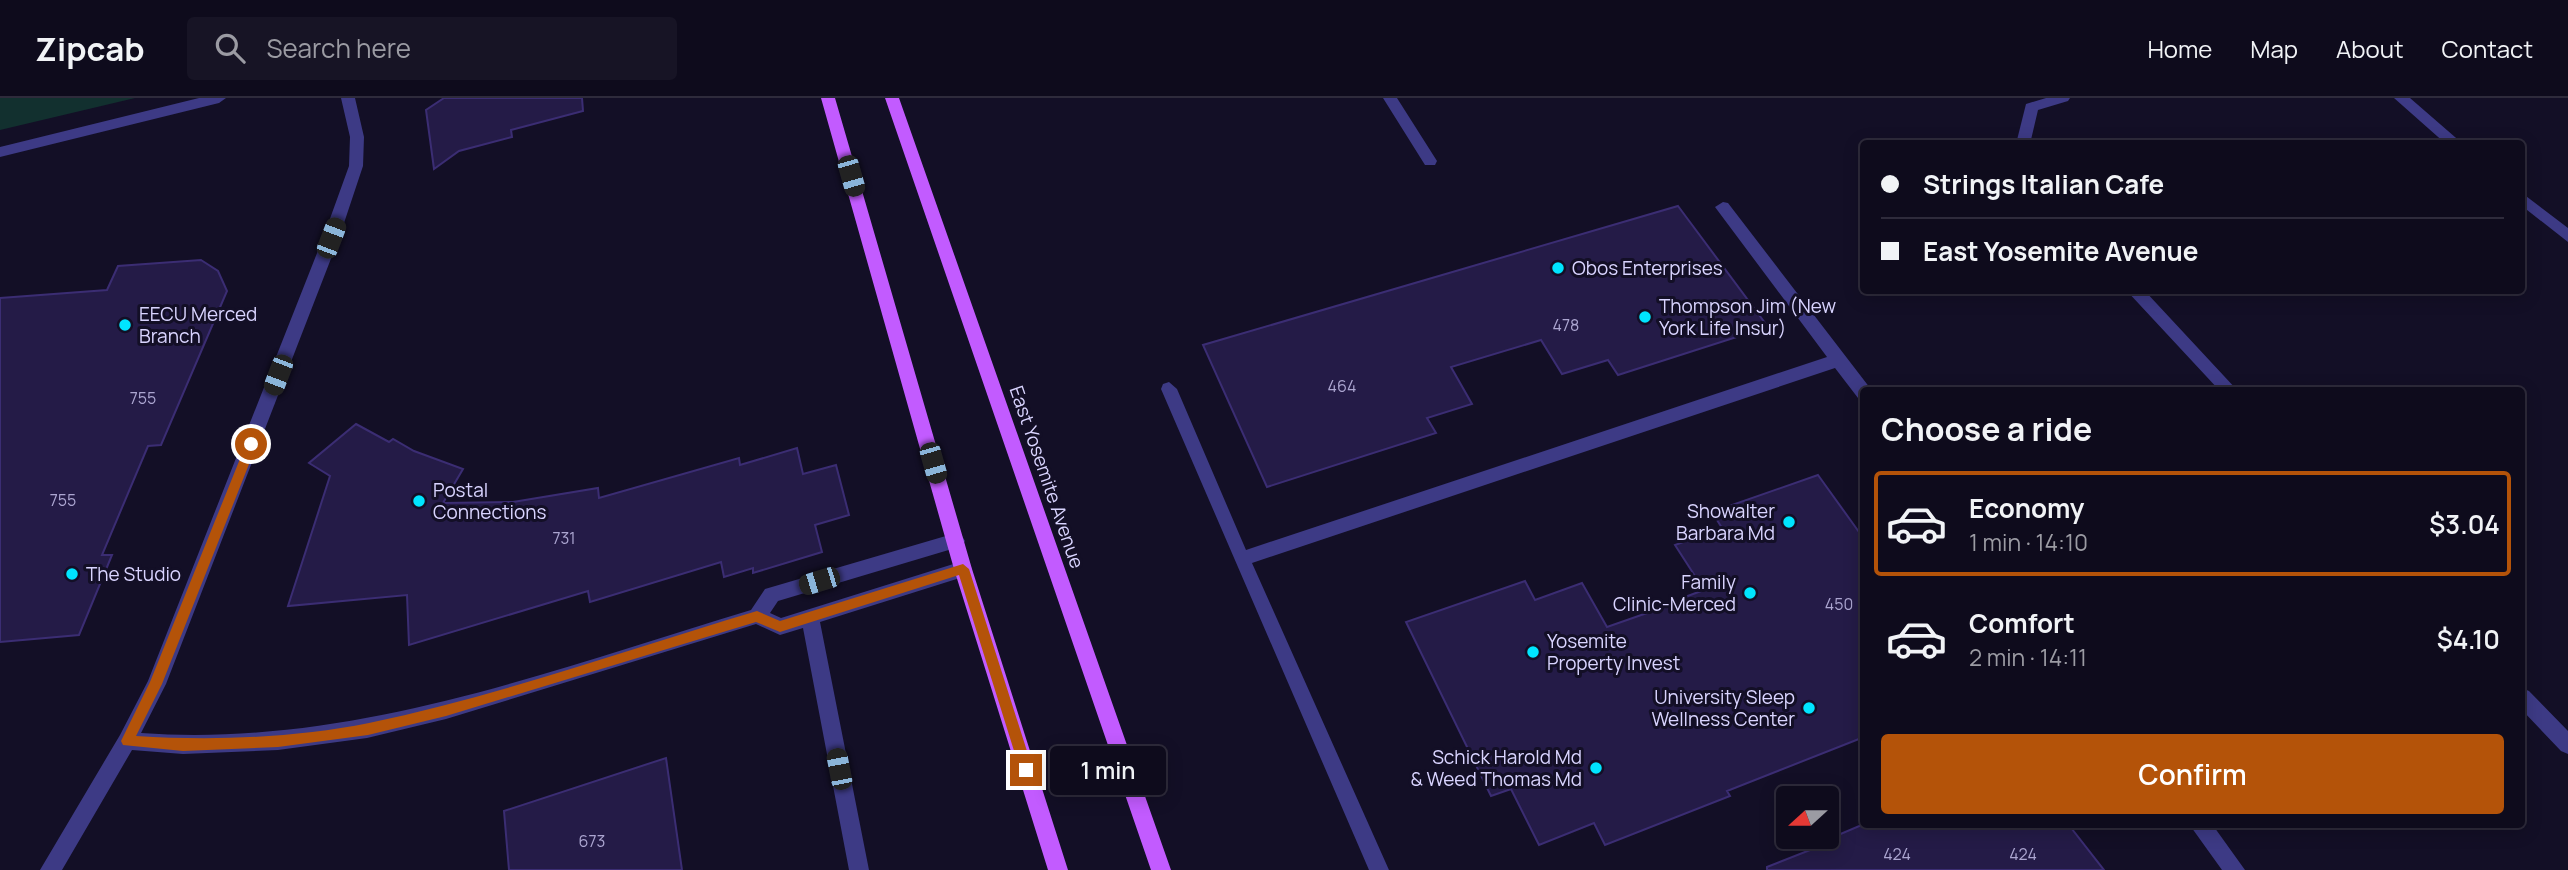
<!DOCTYPE html>
<meta charset="utf-8">
<style>
:root{--surface:#0e0b1c;--page:#171425;--text:#f1f3f6;--muted:#9b9ba3;--line:#2e2b3b;--accent:#b45309}
body{margin:0;font-family:Manrope,sans-serif;background:var(--page);color:var(--text);height:100vh;display:flex;flex-direction:column;font-size:26px;white-space:nowrap}
*{box-sizing:border-box;margin:0}
p{font-size:23px;color:var(--muted)}
.icon{flex:none;width:38px;height:38px;fill:none;stroke:currentColor;stroke-width:2;stroke-linecap:round;stroke-linejoin:round}
.map{position:relative;flex:1;overflow:hidden}
.panel{position:absolute;left:1860px;top:289px;width:665px;height:441px;display:flex;flex-direction:column;background:var(--surface);border-radius:7px;box-shadow:0 4px 18px #0003,0 0 0 2px var(--line)}
.panel>*{flex:none}
.banner{position:absolute;left:1860px;top:42px;width:665px;height:154px;border-radius:7px;box-shadow:0 4px 18px #0003,0 0 0 2px var(--line);display:grid;align-content:center;height:154px;padding:0 21px;background:var(--surface)}
.needle{width:46px;rotate:249deg}
.tools{position:absolute;left:1776px;top:688px;display:grid;gap:14px}
.tools a{display:grid;place-items:center;width:63px;height:63px;border-radius:7px;background:var(--surface);box-shadow:0 4px 18px #0003,0 0 0 2px var(--line);font-size:35px}
.end{position:absolute;width:32px;height:32px;margin:-16px;border:9px solid #b45309;background:#fff;box-shadow:0 0 0 4px #fff}
.from{border-radius:50%}
.bubble{position:absolute;height:49px;border-radius:7px;background:var(--surface);box-shadow:0 4px 18px #0003,0 0 0 2px var(--line);font-size:23px;font-weight:600;line-height:49px;text-align:center}
.car{position:absolute;width:21px;height:42px;margin:-21px -10px;border-radius:9px;box-shadow:0 0 5px 2px #0007;background:linear-gradient(#222 24%,#8ab4d8 0 40%,#222 0 76%,#8ab4d8 0 86%,#222 0)}
.banner b{display:flex;align-items:center;gap:24px;height:66px;font-size:26px}
.banner b+b{border-top:2px solid var(--line)}
.banner i{width:18px;height:18px;background:var(--text)}
ul{padding:0;list-style:none}
li{display:flex;align-items:center;gap:21px;height:105px;margin:0 14px 10px;padding:0 7px;border:4px solid transparent;border-radius:7px}
li div{flex:1}
li b{display:block;font-size:26px}
li em{font-style:normal;font-weight:600}
li.current{border-color:var(--accent)}
li>.icon{width:63px;height:63px;stroke-width:1.5}
h2{padding:0 21px;font-size:32px;line-height:84px}
.button{display:flex;gap:14px;margin-top:auto;padding:14px 21px}
.button a{flex:1;height:80px;border-radius:7px;background:var(--accent);color:#fff;font-size:28px;font-weight:600;line-height:80px;text-align:center}
header{display:flex;align-items:center;gap:42px;box-sizing:border-box;height:98px;padding:0 35px;background:var(--surface);border-bottom:2px solid var(--line)}
header strong{font-size:33px}
nav{display:flex;gap:38px;margin-inline-start:auto;font-size:24px}
.search{width:490px;height:63px;background:var(--page);display:flex;align-items:center;gap:18px;box-sizing:border-box;padding:0 24px;border-radius:7px;color:var(--muted);font-size:26px}
.map>svg:first-child{display:block}
.green{fill:#12302f}
.building{fill:#241b47;stroke:#3b2d73;stroke-width:2}
.lines{fill:none;stroke-linecap:round;stroke-linejoin:round}
.minor{fill:#3d3a85;fill-rule:evenodd}
.major{fill:#c25bff;fill-rule:evenodd}
.route{fill:#b45309}
.poi-dot{fill:#00e5ff;stroke:#130f26;stroke-width:2.5}
.labels{text-anchor:middle;dominant-baseline:central;stroke-width:6;stroke-linejoin:round;paint-order:stroke}
.number-label{font-size:16px;fill:#aca6d1}
.poi-label{font-size:19px;fill:#d9d4ff;stroke:#130f26;text-anchor:start}
.street-label{font-size:19px;fill:#d9d4ff;stroke:#130f26}
</style>
<header>
<strong>Zipcab</strong>
<div class="search"><svg class="icon" aria-label="search" viewBox="0 0 24 24"><circle cx="10" cy="10" r="6"/><path d="M15 15l6 6"/></svg>Search here</div>
<nav><a>Home</a><a>Map</a><a>About</a><a>Contact</a></nav>
</header>
<div class="map">
<svg width="2568" height="772" viewBox="0 0 2568 772">
<rect width="100%" height="100%" fill="#130f26"/>
<!-- green -->
<path class="green" d="M0 0H135L0 32Z"/>
<!-- building -->
<path class="building" d="M444 0H582L583 13 511 32 512 39 459 53 434 71 426 12Z
M1678 108 1768 229 1618 277 1608 262 1562 276 1541 242 1451 269 1472 306 1427 320 1436 335 1267 389 1203 247Z
M201 162 218 173 227 193 161 347 148 348 102 457H112L79 537 0 544V200L107 192 118 168Z
M356 326 389 344 393 341 414 353 463 371 443 405 513 404 598 390 599 400 739 360 740 367 797 350 803 376 836 367 849 417 815 427 822 454 753 475V470L724 479 721 464 590 504 588 493 409 547 407 497 288 508 330 378 309 365Z
M1818 377 1864 441V639L1727 693 1730 698 1605 747 1594 725 1539 747 1511 691 1491 698 1406 524 1525 483 1535 502 1582 485 1607 529 1687 501 1685 499 1704 492 1675 447 1722 430 1712 414Z
M666 660 682 772H509L504 713Z
M1864 726H2068L2104 772H1767V769L1833 743 1831 740Z"/>
<g class="lines">
<!-- minor -->
<path class="minor" d="M199 0H226L219 5 0 59V49Z
M341 0H355L364 39 363 68 339 140 166 586 141 635C353 650 551 572 751 512L765 491 956 435 962 438 965 443 962 448 778 503 770 515 781 520 963 463 969 465 972 471 969 477 963 479 820 524 869 772H849L803 530 780 537 756 526 446 621 367 640 278 652 183 656 132 652 62 772H40L120 637 148 583 323 140 349 68 350 39Z
M1383 0H1397L1437 63 1435 67H1425Z
M2046 0H2070L2068 3 2038 12 2030 46H2016L2026 6Z
M2394 0H2410L2463 46H2446Z
M2522 95 2568 130V144L2522 108Z
M1723 104 1728 105 1870 290 1871 292H1864V302L1858 300 1835 270 1252 465 1389 772H1369L1161 291 1163 286 1169 284 1177 291 1246 452 1827 259 1718 113 1715 109Z
M2126 192H2144L2237 292H2219Z
M2522 590 2529 593 2568 633V656L2561 653 2522 612Z
M2189 726H2212L2245 772H2222Z"/>
<!-- major -->
<path class="major" d="M821 0H835L972 471 1068 772H1048L954 471Z
M885 0H899L1171 772H1151Z"/>
</g>
<!-- route -->
<path class="route" d="M251 342 257 346 162 586 136 638C213 643 294 640 369 625 499 598 629 551 757 513L780 523 963 466 969 471 1033 672 1026 678 1020 672 959 477 780 534 756 524 446 618 368 637 278 649 183 653 123 647 121 643 150 584 246 346Z"/>
<!-- markers -->
<g class="poi-dot">
<circle cx="1558" cy="170" r="7"/>
<circle cx="1645" cy="219" r="7"/>
<circle cx="125" cy="227" r="7"/>
<circle cx="419" cy="403" r="7"/>
<circle cx="1789" cy="424" r="7"/>
<circle cx="72" cy="476" r="7"/>
<circle cx="1750" cy="495" r="7"/>
<circle cx="1533" cy="554" r="7"/>
<circle cx="1809" cy="610" r="7"/>
<circle cx="1596" cy="670" r="7"/>
</g>
<g class="labels">
<!-- number labels -->
<g class="number-label">
<text x="1566" y="227">478</text>
<text x="1342" y="288">464</text>
<text x="143" y="300">755</text>
<text x="63" y="402">755</text>
<text x="564" y="440">731</text>
<text x="1839" y="506">450</text>
<text x="592" y="743">673</text>
<text x="1897" y="756">424</text>
<text x="2023" y="756">424</text>
</g>
<!-- poi labels -->
<g class="poi-label">
<text x="1572" y="170">Obos Enterprises</text>
<text x="1659" y="208">Thompson Jim (New<tspan x="1659" dy="22">York Life Insur)</tspan></text>
<text x="139" y="216">EECU Merced<tspan x="139" dy="22">Branch</tspan></text>
<text x="433" y="392">Postal<tspan x="433" dy="22">Connections</tspan></text>
<text x="1775" y="413" text-anchor="end">Showalter<tspan x="1775" dy="22">Barbara Md</tspan></text>
<text x="86" y="476">The Studio</text>
<text x="1736" y="484" text-anchor="end">Family<tspan x="1736" dy="22">Clinic-Merced</tspan></text>
<text x="1547" y="543">Yosemite<tspan x="1547" dy="22">Property Invest</tspan></text>
<text x="1795" y="599" text-anchor="end">University Sleep<tspan x="1795" dy="22">Wellness Center</tspan></text>
<text x="1582" y="659" text-anchor="end">Schick Harold Md<tspan x="1582" dy="22">&amp; Weed Thomas Md</tspan></text>
</g>
<!-- street labels -->
<g class="street-label">
<text transform="translate(1047 379) rotate(71)">East Yosemite Avenue</text>
</g>
</g>
</svg>
<div class="tools">
<a><svg class="needle" viewBox="-14 -14 28 28"><path d="M0-13l5 13h-10z" fill="#e53935"/><path d="M0 13l5-13h-10z" fill="#9b9ba3"/></svg></a>
</div>
<i class="end from" style="left:251px;top:346px"></i>
<i class="end" style="left:1026px;top:672px"></i>
<div class="bubble" style="left:1050px;top:648px;width:116px">1 min</div>
<i class="car" style="left:851px;top:78px;rotate:164deg"></i>
<i class="car" style="left:331px;top:140px;rotate:21deg"></i>
<i class="car" style="left:278px;top:277px;rotate:201deg"></i>
<i class="car" style="left:933px;top:365px;rotate:164deg"></i>
<i class="car" style="left:819px;top:483px;rotate:253deg"></i>
<i class="car" style="left:839px;top:671px;rotate:349deg"></i>
<div class="banner">
<b><i class="from"></i>Strings Italian Cafe</b>
<b><i></i>East Yosemite Avenue</b>
</div>
<section class="panel">
<h2>Choose a ride</h2>
<ul>
<li class="current"><svg class="icon" aria-label="car" viewBox="0 0 24 24"><path d="M5 17H2v-5l4-1 3-4h7l3 4 3 1v5h-3M9 17h6M6 11h13"/><circle cx="7" cy="17" r="2"/><circle cx="17" cy="17" r="2"/></svg><div><b>Economy</b><p>1 min · 14:10</p></div><em>$3.04</em></li>
<li><svg class="icon" aria-label="car" viewBox="0 0 24 24"><path d="M5 17H2v-5l4-1 3-4h7l3 4 3 1v5h-3M9 17h6M6 11h13"/><circle cx="7" cy="17" r="2"/><circle cx="17" cy="17" r="2"/></svg><div><b>Comfort</b><p>2 min · 14:11</p></div><em>$4.10</em></li>
</ul>
<div class="button"><a>Confirm</a></div>
</section>
</div>
